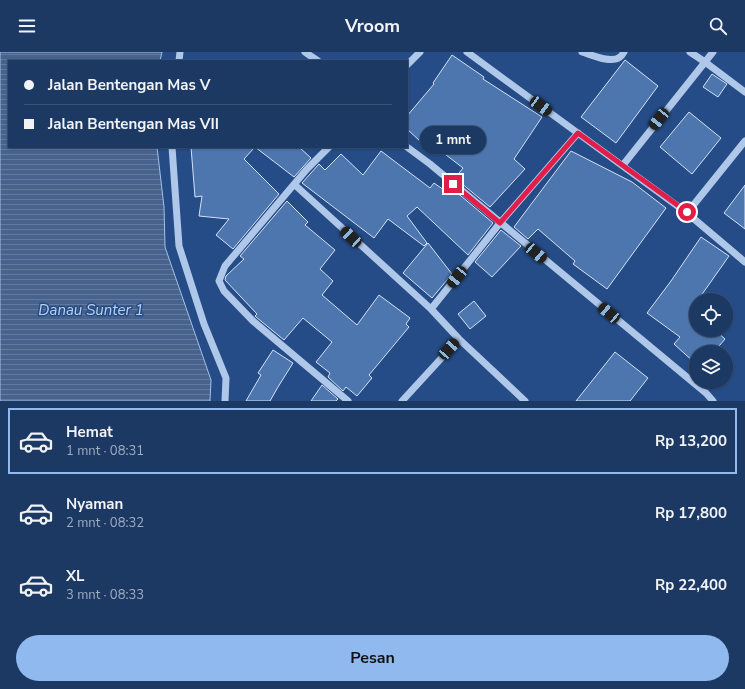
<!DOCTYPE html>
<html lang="id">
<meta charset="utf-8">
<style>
:root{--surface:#1c3964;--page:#25406a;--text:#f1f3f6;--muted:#a0acbf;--line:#3a5378;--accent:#90b9f0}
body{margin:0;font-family:"Nunito Sans",sans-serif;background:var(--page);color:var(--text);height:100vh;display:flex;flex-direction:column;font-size:15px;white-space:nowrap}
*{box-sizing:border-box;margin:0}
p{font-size:13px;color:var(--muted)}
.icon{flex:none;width:22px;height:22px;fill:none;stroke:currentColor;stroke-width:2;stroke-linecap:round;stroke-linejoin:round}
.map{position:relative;height:349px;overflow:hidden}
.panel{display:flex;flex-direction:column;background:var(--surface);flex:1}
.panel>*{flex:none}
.banner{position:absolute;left:8px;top:8px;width:400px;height:88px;border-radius:0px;box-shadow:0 1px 3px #0004,0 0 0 1px var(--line);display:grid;align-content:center;height:88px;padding:0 16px;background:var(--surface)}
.fabs{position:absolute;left:689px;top:241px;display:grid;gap:8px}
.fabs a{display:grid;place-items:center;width:44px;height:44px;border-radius:50%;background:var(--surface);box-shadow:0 1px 3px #0004,0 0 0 1px var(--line);font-size:20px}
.end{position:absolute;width:18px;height:18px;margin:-9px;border:5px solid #e11d48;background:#fff;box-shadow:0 0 0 2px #fff}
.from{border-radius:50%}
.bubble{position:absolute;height:28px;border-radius:14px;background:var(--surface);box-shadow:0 1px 3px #0004,0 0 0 1px var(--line);font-size:13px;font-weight:700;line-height:28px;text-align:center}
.car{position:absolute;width:12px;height:24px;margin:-12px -6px;border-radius:5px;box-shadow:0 0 3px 1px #0007;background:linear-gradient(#222 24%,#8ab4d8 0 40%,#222 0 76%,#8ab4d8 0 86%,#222 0)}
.banner b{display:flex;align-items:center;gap:14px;height:38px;font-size:15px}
.banner b+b{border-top:1px solid var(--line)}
.banner i{width:10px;height:10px;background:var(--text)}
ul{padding:7px 0 0;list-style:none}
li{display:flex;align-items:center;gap:12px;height:66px;margin:0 8px 6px;padding:0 8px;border:2px solid transparent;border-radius:0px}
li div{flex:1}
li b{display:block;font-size:15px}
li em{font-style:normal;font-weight:700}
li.selected{border-color:var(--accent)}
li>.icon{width:36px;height:36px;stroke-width:1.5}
.cta{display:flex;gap:8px;margin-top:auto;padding:8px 16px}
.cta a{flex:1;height:46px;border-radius:24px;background:var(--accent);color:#111;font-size:16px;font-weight:700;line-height:46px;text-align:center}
header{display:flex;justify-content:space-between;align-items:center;height:52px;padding:0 16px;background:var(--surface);font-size:18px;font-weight:700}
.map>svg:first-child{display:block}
.water{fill:url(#water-rules);stroke:#a3c2e9}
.building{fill:#4d76ae;stroke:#d3e2f7}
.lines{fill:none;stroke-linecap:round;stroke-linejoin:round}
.minor{stroke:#afc7e8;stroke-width:7}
.route{stroke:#e11d48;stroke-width:5}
.labels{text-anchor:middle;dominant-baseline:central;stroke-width:3;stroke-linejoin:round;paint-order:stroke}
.water-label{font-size:15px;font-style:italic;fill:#bbd1f0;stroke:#254c86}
</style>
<header><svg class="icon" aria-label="menu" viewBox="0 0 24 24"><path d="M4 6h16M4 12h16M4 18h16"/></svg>Vroom<svg class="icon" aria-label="search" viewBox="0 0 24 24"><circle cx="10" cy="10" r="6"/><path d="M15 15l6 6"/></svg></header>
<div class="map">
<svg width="745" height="349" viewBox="0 0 745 349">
<defs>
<pattern id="water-rules" width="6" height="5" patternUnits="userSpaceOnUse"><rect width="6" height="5" fill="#47638d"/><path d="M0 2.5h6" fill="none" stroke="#637a9e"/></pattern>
</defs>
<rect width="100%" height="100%" fill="#254c86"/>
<!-- water -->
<path class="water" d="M0 0H162L160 9H9V95H157L164 155 165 195 211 328 210 349H0Z"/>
<!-- building -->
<path class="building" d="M452 3 484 25 483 27 542 65 514 107 525 117 490 155 455 126 463 116 424 86 421 90 407 77V64L434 32 433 31Z
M625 8 658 34 616 91 581 65Z
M712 22 727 32 718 45 703 35Z
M689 60 721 86 692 122 660 95Z
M191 95H299L311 106 294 125 255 95 244 107 279 142 233 197 216 183 229 167 199 164 202 144 195 145Z
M381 99 430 136 434 131 444 138 448 133 493 171 468 203 417 155 407 164 427 191 424 194 388 167 374 186 302 131 319 112 325 118 341 102 363 123Z
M571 99 632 130 666 156 607 237 573 212 575 209 538 177 528 187 514 175Z
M745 133V177L724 161Z
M287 149 308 170 305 173 335 198 320 217 333 229 322 243 357 273 379 243 410 266 406 272 409 275 369 323 372 326 357 344 346 335 343 339 328 325 330 321 316 310 332 290 303 266 284 288 256 265 255 264 257 262 225 228 226 224 244 207 240 204Z
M501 178 521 194 492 225 475 210Z
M701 185 729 204 698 248H696V278H715L725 287 714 300H696V312L674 292 680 285 647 261 671 229Z
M428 191 452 222 432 246 403 221Z
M474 249 486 264 470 277 458 262Z
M273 298 293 311 278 335 270 349H246L261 323 258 321Z
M615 300 648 326 630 349H576Z
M322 333 338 347 336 349H311Z"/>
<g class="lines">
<!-- minor -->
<path class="minor" d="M305 0 318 9
M467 0 687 161 745 210
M582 0C592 3 611 12 620 5 621 5 624 0 624 0
M690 0 705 10 745 40
M179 9 180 0
M407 13 420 0
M172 95 179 194 204 272 226 326 225 349
M329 95 307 117 225 214 219 229 224 239 253 269 348 349
M407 95 430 112 706 341 713 349
M623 113 713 0
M295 133 431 257 459 287 525 349
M687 161 745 89
M431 257 500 171 578 81
M402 349 459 287"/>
</g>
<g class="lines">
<!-- route -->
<path class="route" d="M453 132 500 171 578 81 687 160"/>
</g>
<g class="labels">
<!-- water labels -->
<g class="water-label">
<text x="91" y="258">Danau Sunter 1</text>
</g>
</g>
</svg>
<div class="fabs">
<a><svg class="icon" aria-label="locate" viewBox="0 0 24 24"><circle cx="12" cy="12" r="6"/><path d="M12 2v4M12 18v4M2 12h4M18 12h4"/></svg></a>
<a><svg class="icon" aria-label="layers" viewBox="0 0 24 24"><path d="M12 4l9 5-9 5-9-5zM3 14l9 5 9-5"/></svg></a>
</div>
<i class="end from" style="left:687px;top:160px"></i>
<i class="end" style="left:453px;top:132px"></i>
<div class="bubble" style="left:420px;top:74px;width:66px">1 mnt</div>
<i class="car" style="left:541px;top:54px;rotate:126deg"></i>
<i class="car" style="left:659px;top:67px;rotate:219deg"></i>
<i class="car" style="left:351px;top:185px;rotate:313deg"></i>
<i class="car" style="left:536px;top:201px;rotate:130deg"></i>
<i class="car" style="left:457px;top:225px;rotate:219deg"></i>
<i class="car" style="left:609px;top:261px;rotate:310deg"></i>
<i class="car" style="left:449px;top:297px;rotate:42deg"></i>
<div class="banner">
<b><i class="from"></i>Jalan Bentengan Mas V</b>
<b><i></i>Jalan Bentengan Mas VII</b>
</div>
</div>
<section class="panel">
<ul>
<li class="selected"><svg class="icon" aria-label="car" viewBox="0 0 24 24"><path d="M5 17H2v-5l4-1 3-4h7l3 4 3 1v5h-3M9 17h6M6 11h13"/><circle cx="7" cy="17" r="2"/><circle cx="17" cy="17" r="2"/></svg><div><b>Hemat</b><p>1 mnt · 08:31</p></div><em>Rp 13,200</em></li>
<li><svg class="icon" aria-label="car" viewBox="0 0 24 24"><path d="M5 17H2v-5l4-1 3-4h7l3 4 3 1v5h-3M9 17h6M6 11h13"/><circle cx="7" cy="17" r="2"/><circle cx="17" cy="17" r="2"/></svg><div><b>Nyaman</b><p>2 mnt · 08:32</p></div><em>Rp 17,800</em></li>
<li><svg class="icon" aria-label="car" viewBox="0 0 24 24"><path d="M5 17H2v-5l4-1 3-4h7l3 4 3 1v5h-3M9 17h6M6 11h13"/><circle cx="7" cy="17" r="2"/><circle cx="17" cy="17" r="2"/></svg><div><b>XL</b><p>3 mnt · 08:33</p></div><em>Rp 22,400</em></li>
</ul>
<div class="cta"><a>Pesan</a></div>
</section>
